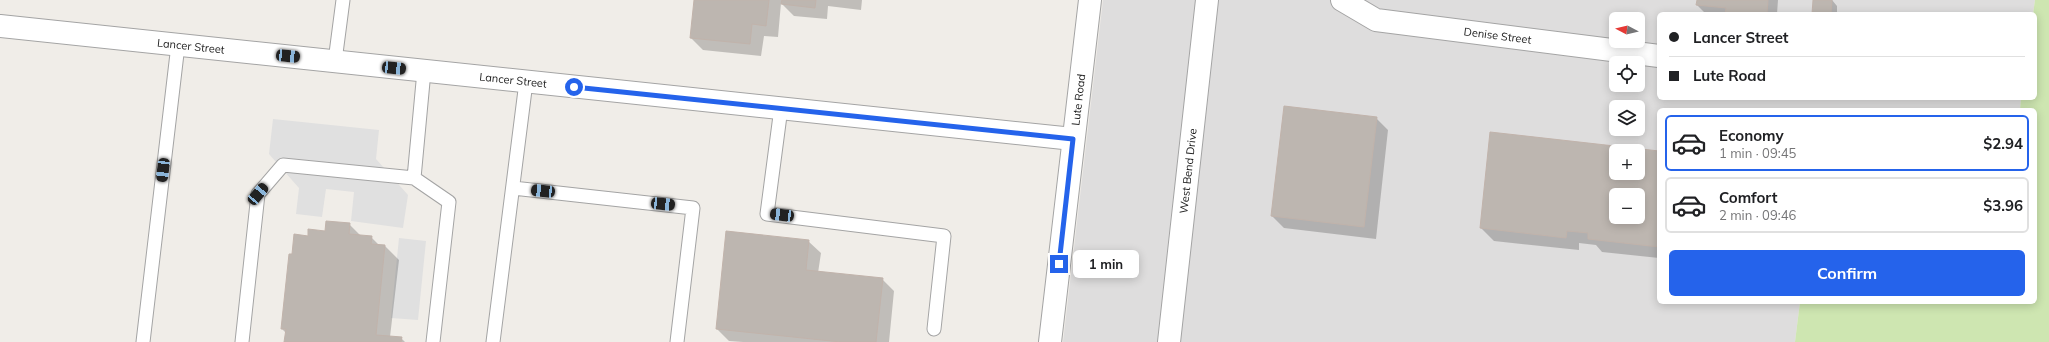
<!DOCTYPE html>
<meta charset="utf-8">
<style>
:root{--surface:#fff;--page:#f6f6f6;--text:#202124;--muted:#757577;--line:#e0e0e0;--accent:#2563eb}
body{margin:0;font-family:Mulish,sans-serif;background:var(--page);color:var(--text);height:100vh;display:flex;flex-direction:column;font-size:15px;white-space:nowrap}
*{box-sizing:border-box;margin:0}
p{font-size:13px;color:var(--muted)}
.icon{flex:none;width:22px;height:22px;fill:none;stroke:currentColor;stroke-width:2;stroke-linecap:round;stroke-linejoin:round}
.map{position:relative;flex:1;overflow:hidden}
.drawer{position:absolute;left:1657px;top:108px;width:380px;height:196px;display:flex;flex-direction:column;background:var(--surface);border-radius:6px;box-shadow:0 2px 10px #0003}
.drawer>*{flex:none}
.hud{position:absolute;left:1657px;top:12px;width:380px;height:88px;border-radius:6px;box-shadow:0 2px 10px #0003;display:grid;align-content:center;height:88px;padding:0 12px;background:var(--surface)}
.needle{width:26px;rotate:277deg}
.fabs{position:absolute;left:1609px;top:12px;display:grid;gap:8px}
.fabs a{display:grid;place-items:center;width:36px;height:36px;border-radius:6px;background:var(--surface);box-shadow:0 2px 10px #0003;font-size:20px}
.end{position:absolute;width:18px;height:18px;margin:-9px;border:5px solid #2563eb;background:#fff;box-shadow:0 0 0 2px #fff}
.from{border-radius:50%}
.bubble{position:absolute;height:28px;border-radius:6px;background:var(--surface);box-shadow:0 2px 10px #0003;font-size:13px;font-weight:700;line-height:28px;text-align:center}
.car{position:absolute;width:12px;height:24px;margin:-12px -6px;border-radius:5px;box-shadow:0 0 3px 1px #0007;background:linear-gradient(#222 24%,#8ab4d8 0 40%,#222 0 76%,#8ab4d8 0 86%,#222 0)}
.hud b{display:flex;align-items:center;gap:14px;height:38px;font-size:15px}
.hud b+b{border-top:1px solid var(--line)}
.hud i{width:10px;height:10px;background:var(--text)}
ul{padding:7px 0 0;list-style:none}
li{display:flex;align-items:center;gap:12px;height:56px;margin:0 8px 6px;padding:0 4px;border:2px solid var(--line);border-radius:6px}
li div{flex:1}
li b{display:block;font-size:15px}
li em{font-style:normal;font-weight:700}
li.current{border-color:var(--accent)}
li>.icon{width:36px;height:36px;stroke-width:1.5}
.action{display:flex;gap:8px;margin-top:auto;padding:8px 12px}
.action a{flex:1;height:46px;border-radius:6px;background:var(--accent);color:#fff;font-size:16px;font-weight:700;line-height:46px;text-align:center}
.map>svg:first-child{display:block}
.residential{fill:#dedddd;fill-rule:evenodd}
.grass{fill:#cee6b1}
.parking{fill:#e0e0e0}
.shadow{fill:#0003;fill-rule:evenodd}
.building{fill:#bdb6b0;stroke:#c1b3ab;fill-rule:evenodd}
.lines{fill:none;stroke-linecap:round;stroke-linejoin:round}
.service-casing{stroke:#a4a4a4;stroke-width:15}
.minor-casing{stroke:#a4a4a4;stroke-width:24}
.tertiary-casing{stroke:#a4a4a4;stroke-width:24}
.service{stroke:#fff;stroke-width:13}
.minor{stroke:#fff;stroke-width:22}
.tertiary{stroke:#fff;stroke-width:22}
.route{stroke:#2563eb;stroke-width:5}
.labels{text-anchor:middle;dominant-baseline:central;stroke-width:3;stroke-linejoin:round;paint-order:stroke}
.street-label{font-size:11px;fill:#202020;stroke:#fff}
</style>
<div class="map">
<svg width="2049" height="342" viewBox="0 0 2049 342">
<rect width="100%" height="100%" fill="#f0ede8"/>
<!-- residential -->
<path class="residential" d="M1103 0H2035L2033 14H1659V98H2021L2020 110H1659V302H1800L1795 342H1063ZM1616 19H1638V41H1616ZM1616 63H1638V85H1616ZM1616 107H1638V129H1616ZM1616 151H1638V173H1616ZM1616 195H1638V217H1616Z"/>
<!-- grass -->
<path class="grass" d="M2035 0H2049V342H1795L1800 302H2035V110H2020L2021 98H2035V14H2033Z"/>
<!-- parking -->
<path class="parking" d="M273 119 379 130 376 159 408 195 403 228 351 221 354 192 326 189 322 217 296 214 299 188 269 154Z
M399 238 426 241 418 320 391 318Z"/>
<!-- shadow -->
<path class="shadow" d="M695 0H862L861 10 828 6 827 19 794 16 781 3 778 37 764 36 761 56 703 50 691 38Z
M1698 0H1778L1777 14H1706L1697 5Z
M1814 0H1832L1837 6V14H1813Z
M1285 107 1376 118 1388 130 1376 239 1284 228 1272 216Z
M1491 134 1659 152V258L1602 252 1596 245 1579 243V250L1494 241 1481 228ZM1616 151H1638V173H1616ZM1616 195H1638V217H1616Z
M349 224 361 236 371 237 380 246H385L399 260 390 337 401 338 405 342H285L286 333 282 329 293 255 309 237Z
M808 241 821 253 818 273 882 279 894 291 889 342H743L729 341 717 329Z"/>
<!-- building -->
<path class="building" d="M694 0H769L766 26 752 24 750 44 690 38Z
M782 0H816L815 8 781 4Z
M1697 0H1768L1767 14H1725L1726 8 1696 5Z
M1813 0H1832L1831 14H1812Z
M1284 106 1377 117 1364 227 1271 216Z
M1490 132 1659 151V247L1588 239V233L1567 231 1566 238 1480 228ZM1616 151H1638V173H1616ZM1616 195H1638V217H1616Z
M326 221 350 223 349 234 372 236 371 244 385 245 376 335 402 337 401 342H284L286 329H281L289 254H292L294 234 308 236V229L325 231Z
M726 231 809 240 806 270 883 278 876 342H841L716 329Z"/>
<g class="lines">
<defs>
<path id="service" d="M335 61 343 0
M781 108 767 214 944 236 934 329
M414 178 424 71
M513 188 693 208 677 342
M143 342 178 45
M242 342 258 194 283 165 414 178 449 202 433 342
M493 342 526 82"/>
<g id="minor">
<path id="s1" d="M1342 0 1376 20 1659 56"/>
<path id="s2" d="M0 26 1073 139"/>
<path id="s3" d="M1169 342 1207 0"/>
</g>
<g id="tertiary">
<path id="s4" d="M1050 342 1090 0"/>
</g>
</defs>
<!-- service casing -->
<use href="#service" class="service-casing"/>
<!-- minor casing -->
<use href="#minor" class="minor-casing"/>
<!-- tertiary casing -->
<use href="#tertiary" class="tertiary-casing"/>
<!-- service -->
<use href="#service" class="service"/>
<!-- minor -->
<use href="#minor" class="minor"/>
<!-- tertiary -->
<use href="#tertiary" class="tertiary"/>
</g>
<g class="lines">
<!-- route -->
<path class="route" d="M574 87 1073 139 1059 264"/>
</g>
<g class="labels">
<!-- street labels -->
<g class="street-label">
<text stroke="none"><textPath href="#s1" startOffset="162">Denise Street</textPath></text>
<text stroke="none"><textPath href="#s2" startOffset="192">Lancer Street</textPath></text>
<text stroke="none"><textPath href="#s2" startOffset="516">Lancer Street</textPath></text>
<text stroke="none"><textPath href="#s4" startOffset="244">Lute Road</textPath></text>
<text stroke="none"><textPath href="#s3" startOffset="172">West Bend Drive</textPath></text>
</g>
</g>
</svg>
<div class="fabs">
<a><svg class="needle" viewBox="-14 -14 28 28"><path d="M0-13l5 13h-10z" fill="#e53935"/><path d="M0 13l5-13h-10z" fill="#757577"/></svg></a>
<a><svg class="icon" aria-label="locate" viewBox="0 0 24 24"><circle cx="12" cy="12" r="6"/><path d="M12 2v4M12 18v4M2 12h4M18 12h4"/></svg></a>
<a><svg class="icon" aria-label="layers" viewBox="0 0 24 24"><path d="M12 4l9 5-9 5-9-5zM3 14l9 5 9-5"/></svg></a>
<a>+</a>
<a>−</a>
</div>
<i class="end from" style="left:574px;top:87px"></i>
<i class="end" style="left:1059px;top:264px"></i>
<div class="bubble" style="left:1073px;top:250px;width:66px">1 min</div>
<i class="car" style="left:288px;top:56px;rotate:96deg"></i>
<i class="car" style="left:394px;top:68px;rotate:96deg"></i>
<i class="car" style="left:163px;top:170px;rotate:187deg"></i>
<i class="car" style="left:543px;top:191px;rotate:276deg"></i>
<i class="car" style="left:258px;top:194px;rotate:40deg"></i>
<i class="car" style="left:663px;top:204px;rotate:96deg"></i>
<i class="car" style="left:782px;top:215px;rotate:277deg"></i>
<div class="hud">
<b><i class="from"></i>Lancer Street</b>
<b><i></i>Lute Road</b>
</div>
<section class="drawer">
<ul>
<li class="current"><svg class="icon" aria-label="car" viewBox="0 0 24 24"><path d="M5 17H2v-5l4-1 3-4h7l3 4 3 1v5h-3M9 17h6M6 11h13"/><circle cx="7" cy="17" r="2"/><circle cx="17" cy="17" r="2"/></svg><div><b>Economy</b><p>1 min · 09:45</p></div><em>$2.94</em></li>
<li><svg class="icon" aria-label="car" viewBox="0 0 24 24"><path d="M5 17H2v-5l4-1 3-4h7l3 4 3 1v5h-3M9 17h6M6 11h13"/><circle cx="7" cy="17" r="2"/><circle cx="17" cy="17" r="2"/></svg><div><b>Comfort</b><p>2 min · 09:46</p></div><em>$3.96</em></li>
</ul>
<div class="action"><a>Confirm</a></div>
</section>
</div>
